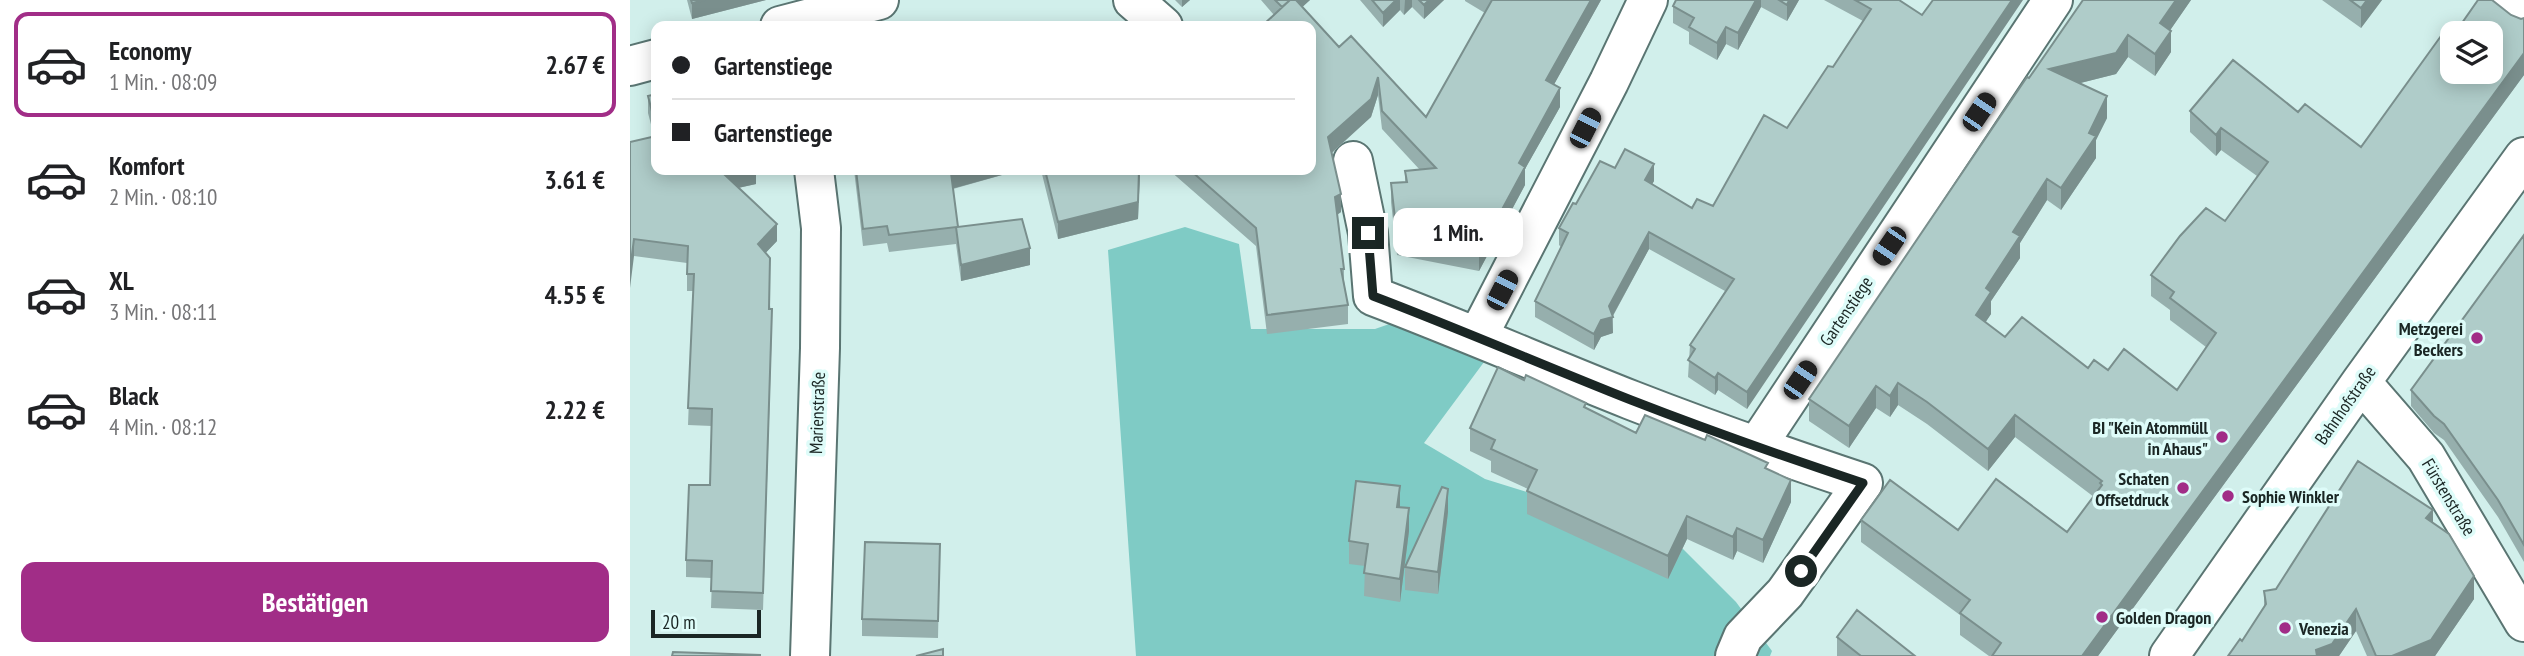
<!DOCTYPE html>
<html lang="de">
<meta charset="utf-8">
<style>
:root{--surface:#fff;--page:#f6f6f6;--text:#202124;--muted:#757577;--line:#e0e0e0;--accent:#a12d87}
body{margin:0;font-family:"PT Sans Narrow",sans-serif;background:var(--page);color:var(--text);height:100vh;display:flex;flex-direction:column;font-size:26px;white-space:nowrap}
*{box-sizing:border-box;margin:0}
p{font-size:23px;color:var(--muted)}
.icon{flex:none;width:38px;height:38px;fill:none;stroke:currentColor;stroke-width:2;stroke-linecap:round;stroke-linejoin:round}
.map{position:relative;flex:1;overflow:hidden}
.drawer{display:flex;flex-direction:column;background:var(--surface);width:630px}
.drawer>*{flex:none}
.top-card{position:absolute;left:21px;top:21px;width:665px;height:154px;border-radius:14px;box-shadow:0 4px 18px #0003;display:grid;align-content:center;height:154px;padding:0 21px;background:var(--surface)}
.tools{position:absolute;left:1810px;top:21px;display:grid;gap:14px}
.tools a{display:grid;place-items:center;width:63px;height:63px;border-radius:14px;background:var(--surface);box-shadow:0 4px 18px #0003;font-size:35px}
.scale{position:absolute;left:21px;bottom:18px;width:110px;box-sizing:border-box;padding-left:7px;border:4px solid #1a2624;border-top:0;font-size:19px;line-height:24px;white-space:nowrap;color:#1a2624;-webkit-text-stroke:5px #defcf9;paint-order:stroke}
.end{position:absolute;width:32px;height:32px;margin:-16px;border:9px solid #1a2624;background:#fff;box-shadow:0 0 0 4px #fff}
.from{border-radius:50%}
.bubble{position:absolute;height:49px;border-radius:14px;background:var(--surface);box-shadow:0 4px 18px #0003;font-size:23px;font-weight:800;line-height:49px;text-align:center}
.car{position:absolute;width:21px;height:42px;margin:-21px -10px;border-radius:9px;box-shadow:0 0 5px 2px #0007;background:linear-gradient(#222 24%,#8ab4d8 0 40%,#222 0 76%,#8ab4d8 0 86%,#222 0)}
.top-card b{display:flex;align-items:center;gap:24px;height:66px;font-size:26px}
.top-card b+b{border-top:2px solid var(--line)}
.top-card i{width:18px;height:18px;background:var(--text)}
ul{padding:12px 0 0;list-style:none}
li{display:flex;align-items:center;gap:21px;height:105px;margin:0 14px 10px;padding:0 7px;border:4px solid transparent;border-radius:14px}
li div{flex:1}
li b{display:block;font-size:26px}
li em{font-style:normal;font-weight:800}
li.current{border-color:var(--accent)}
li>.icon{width:63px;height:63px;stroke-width:1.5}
.action{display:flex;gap:14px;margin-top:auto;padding:14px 21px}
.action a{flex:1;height:80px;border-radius:14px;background:var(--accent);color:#fff;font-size:28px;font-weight:800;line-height:80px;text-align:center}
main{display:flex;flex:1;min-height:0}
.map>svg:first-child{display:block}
.green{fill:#7fcbc5}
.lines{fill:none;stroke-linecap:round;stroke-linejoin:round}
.minor-casing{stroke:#5a7572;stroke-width:42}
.minor{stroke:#fff;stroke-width:38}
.wall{fill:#96afad}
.shaded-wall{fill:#7a8f8d}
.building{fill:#afccc9;stroke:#7a8f8d;stroke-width:2}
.route{stroke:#1a2624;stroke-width:9}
.poi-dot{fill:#a12d87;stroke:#defcf9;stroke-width:2.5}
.labels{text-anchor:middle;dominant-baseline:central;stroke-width:7;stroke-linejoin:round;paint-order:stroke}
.street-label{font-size:18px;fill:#1a2624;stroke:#defcf9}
.poi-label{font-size:18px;font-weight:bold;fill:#1a2624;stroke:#defcf9;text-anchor:end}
</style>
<main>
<section class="drawer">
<ul>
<li class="current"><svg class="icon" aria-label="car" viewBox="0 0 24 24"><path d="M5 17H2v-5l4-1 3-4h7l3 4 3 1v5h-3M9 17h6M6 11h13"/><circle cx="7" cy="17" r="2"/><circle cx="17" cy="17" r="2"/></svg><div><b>Economy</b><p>1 Min. · 08:09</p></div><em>2.67 €</em></li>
<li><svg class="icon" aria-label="car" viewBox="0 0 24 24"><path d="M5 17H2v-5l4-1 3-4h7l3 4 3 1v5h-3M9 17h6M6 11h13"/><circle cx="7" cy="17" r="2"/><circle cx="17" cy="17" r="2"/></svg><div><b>Komfort</b><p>2 Min. · 08:10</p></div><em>3.61 €</em></li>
<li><svg class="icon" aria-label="car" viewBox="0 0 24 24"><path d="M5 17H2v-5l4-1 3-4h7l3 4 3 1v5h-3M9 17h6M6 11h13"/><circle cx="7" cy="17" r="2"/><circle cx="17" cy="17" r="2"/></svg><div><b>XL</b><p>3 Min. · 08:11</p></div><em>4.55 €</em></li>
<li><svg class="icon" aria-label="car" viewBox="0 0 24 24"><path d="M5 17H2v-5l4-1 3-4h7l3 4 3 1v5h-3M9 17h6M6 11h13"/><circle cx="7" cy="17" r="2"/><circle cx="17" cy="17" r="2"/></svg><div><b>Black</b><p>4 Min. · 08:12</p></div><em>2.22 €</em></li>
</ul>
<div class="action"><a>Bestätigen</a></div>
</section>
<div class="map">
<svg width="1894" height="656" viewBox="0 0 1894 656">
<rect width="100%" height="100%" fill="#d1efeb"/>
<!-- green -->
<path class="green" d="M555 227 609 244 621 329H745L765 322 857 358 794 443 855 479 973 516 1053 549 1106 602 1142 651 1140 656H506L478 250Z"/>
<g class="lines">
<defs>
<path id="minor" d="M503 0 533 26
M1869 0 1894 19
M150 26 249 0
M0 66 26 59
M723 161 738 233 743 296C830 329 915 366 1001 400 1078 430 1155 457 1233 483L1155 593 1113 637 1105 656
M848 336 979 82 1018 0
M1731 382 1796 457 1894 622
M1126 447 1423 0
M180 656 190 348 191 228 184 170
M1539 656 1731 382 1894 157"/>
</defs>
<!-- minor casing -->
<use href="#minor" class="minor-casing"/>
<!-- minor -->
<use href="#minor" class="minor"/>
</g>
<!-- wall -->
<path class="wall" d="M57 0H136L62 19Z
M545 0H560L552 7Z
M631 0H680L672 7 709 47 796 117 855 13 835 1V0H971L924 84 930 107 895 169V185L849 271 767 255 761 202V183L775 182V171L790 170 752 129 748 95 741 117 702 153 711 212 707 215 714 269V281L718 305V324L637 334 626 246 539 170H681V26L644 15Z
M730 0H814L794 19 782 7 774 15 770 10 753 27Z
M1046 0H1169L1157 21 1131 7 1108 50 1096 44 1087 60 1059 44V32L1043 23V6Z
M1194 0H1269L1117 409 1088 390 1085 395 1058 377 1060 345 1095 291 1019 249 983 316V333L971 337 964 350 905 317V301L931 247 929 245V228L946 204 985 168 1024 181 1022 184 1062 208 1083 206 1157 128 1203 67 1233 21Z
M1453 0H1561L1540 30 1541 52 1525 76 1498 57 1486 74 1450 83 1477 118 1466 140V158L1431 210 1417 200 1390 243V258L1361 301V314L1355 322 1375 337 1458 368 1478 370 1547 390 1576 347 1540 320V310L1521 296V275L1595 221 1627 176 1591 150 1586 156 1560 132V111L1668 112 1731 147 1822 72 1881 15 1891 19 1894 18V75L1468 656H1359L1330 635V615L1231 542V520L1328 530 1437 532 1464 497 1385 437 1358 471 1297 424 1268 405 1260 417 1246 408 1219 448 1179 421V399Z
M1692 0H1752L1731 28Z
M26 94V170H126V184L108 188 147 241 135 253 142 326 133 610 81 608 82 578 56 577V560L80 485 82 426 58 425 63 291H57V263L4 256 0 142 24 136 18 113V96Z
M224 170H390L323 189 328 227 400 265 331 281 326 244 259 252 257 243 233 246Z
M411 170H510L508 219 428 239Z
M1894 235V562L1868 517 1814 440 1804 433 1781 406V390Z
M956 409 1006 433 1138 469 1161 502 1133 563 1107 551 1103 560 1057 539 1038 579 897 514V491L898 489 861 472V461L840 451V428Z
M770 507 779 531 770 602 734 596 735 566 719 564V541Z
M818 512 808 594 775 590V567Z
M1803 523 1844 599 1805 656H1737L1726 631 1709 656H1598L1612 641 1634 607V591L1646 589Z
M310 544 308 638 232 636V619Z
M1207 637 1285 656H1207Z"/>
<!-- shaded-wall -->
<path class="shaded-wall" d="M75 0H136L62 19V3Z
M552 0H560L552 7Z
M662 0H680L653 25Z
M766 0H770V10L753 27V13Z
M775 0H782V7L774 15Z
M799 0H814L794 19V5Z
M961 0H971L916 99V80Z
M1126 0H1131V7L1108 50V33Z
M1159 0H1169L1157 21V5Z
M1382 0H1393L1117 409V392Z
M1546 0H1561L1530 45V23Z
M1737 0H1752L1731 28V8Z
M1096 27V44L1087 60V43Z
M1541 31V52L1525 76V54Z
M1498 35V57L1486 74 1419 91V69Z
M1894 53V75L1468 656H1452Z
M748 77V95L741 117 698 156V137Z
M930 88V107L895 169V185L849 271V252L889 163Z
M1477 96V118L1466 140V158L1431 210V188L1459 133Z
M1591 128V150L1586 156V135Z
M1024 164V181L1015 197V180Z
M113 170H126V184L94 191V174Z
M331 170H390L321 189V173Z
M510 170 508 219 428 239V222Z
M1417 179V200L1390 243V258L1361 301V314L1346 337V315L1356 288 1383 232Z
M711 194V212L705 216V197Z
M147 224V241L128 261V244Z
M1019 232V249L982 317 983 333 971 337 964 350V334Z
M4 239V256L0 288V270Z
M400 248V265L331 281V265Z
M1088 373V390L1085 395V378Z
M1268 383V405L1260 417V396Z
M1246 386V408L1219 448V426Z
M1385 415V437L1358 471V449Z
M1161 480V502L1133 563V540Z
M770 486V509L767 507Z
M818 489V512L808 594V572Z
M779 508V531L770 602V579Z
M1803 510V532L1796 518Z
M1057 516V539L1038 579V556Z
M1107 528V551L1103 560V537Z
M1844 576V599L1805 656H1762Z
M1726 609V631L1709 656H1686V650Z"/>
<!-- building -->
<path class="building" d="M61 0H75L62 3Z
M645 0H660L652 7Z
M660 0H666L709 47 721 36 796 117 862 0H961L916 80 930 88 889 163 895 167 849 252 767 236 761 183 777 182 775 171 806 168 752 111 748 77 741 99 698 137 711 194 705 197 714 269H711L718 305 637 315 626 228 560 170H681V26H632Z
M742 0H766L753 13Z
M789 0H799L794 5Z
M1046 0H1126L1108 33 1096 27 1087 43 1059 27 1064 18 1043 6Z
M1149 0H1159L1157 5Z
M1225 0H1269L1292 15 1303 0H1382L1117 392 1088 373 1085 378 1058 360 1065 349 1060 345 1104 279 1019 232 979 306 983 317 971 320 964 334 905 301 938 233 929 228 943 203 946 204 970 161 985 168 995 149 1024 164 1015 180 1062 208 1067 199 1083 206 1134 115 1157 128 1198 66 1203 67 1241 9Z
M1453 0H1546L1530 23 1541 31 1525 54 1498 35 1486 53 1419 69 1477 96 1459 133 1466 136 1431 188 1417 179 1383 232 1390 236 1356 288 1361 292 1346 315 1375 337 1392 317 1458 368 1464 360 1478 370 1494 349 1547 390 1586 333 1540 298 1544 292 1521 275 1550 236 1576 208 1595 221 1638 162 1591 128 1586 135 1560 111 1603 60 1668 112 1675 104 1731 147 1816 29 1822 33V72H1860V33H1825L1848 0H1862L1881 15 1891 19 1894 18V53L1452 656H1362L1371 643 1330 613 1340 600 1231 520 1260 480 1328 530 1366 479 1437 532 1472 485 1470 483 1472 481 1385 415 1358 449 1297 402 1268 383 1260 396 1246 386 1219 426 1179 399 1397 77 1399 78Z
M1720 0H1737L1731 8Z
M26 94V127L18 96Z
M26 136V170H113L94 174 147 224 128 244 140 258 139 309H142L133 593 81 591 82 561 56 560 59 485H80L82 409 58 408 64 274H57L58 246 4 239 0 270V142Z
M226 170H331L321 173 328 227 392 219 400 248 331 265 326 227 259 235 257 226 233 229Z
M415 170H509L508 202 428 222Z
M1894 235V545L1868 500 1814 424 1804 416 1781 390Z
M868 367 894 380 896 375 956 403 954 407 1006 433 1015 415 1075 440 1077 435 1138 463 1135 468 1161 480 1133 540 1107 528 1103 537 1057 516 1038 556 897 491 907 470 861 449 865 440 840 428Z
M1728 461 1803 510 1796 518 1819 534 1844 576 1801 640 1762 656H1746L1726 609 1702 644 1686 650 1687 656H1598L1610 639 1612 641 1636 604 1634 591 1646 589Z
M726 481 770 486 767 507 779 508 770 579 734 573 738 544 719 541Z
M812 487 818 489 808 572 775 567Z
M235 542 310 544 308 621 232 619Z
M1227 610 1285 656H1231L1207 637Z
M313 649V656H286Z
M43 652 130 655V656H42Z"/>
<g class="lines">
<!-- route -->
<path class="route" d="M738 233 743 296C830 329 915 366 1001 400 1078 430 1155 457 1233 483L1171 571"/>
</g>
<!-- markers -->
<g class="poi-dot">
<circle cx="1847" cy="338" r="7"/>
<circle cx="1592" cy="437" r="7"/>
<circle cx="1553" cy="488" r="7"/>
<circle cx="1598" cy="496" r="7"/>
<circle cx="1472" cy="617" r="7"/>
<circle cx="1655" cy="628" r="7"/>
</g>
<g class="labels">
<!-- street labels -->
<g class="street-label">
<text transform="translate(1216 311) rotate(-56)">Gartenstiege</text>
<text transform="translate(1715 405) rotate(-55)">Bahnhofstraße</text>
<text transform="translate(187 413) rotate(-88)">Marienstraße</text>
<text transform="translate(1819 497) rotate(59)">Fürstenstraße</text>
</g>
<!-- poi labels -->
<g class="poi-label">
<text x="1833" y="328">Metzgerei<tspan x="1833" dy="21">Beckers</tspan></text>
<text x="1578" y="427">BI "Kein Atommüll<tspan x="1578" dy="21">in Ahaus"</tspan></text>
<text x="1539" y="478">Schaten<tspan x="1539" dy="21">Offsetdruck</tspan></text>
<text x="1612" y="496" text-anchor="start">Sophie Winkler</text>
<text x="1486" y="617" text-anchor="start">Golden Dragon</text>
<text x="1669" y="628" text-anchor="start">Venezia</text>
</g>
</g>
</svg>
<div class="tools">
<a><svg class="icon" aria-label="layers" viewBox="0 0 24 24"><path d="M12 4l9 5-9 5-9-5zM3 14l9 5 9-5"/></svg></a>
</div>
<div class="scale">20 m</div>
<i class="end from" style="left:1171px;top:571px"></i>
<i class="end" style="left:738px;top:233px"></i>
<div class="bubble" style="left:763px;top:208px;width:130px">1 Min.</div>
<i class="car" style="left:1349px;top:112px;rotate:34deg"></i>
<i class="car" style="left:955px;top:128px;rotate:27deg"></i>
<i class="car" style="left:1259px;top:246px;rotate:214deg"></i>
<i class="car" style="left:872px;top:290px;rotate:27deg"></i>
<i class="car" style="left:1170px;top:380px;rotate:34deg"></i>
<div class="top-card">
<b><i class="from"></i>Gartenstiege</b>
<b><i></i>Gartenstiege</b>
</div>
</div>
</main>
